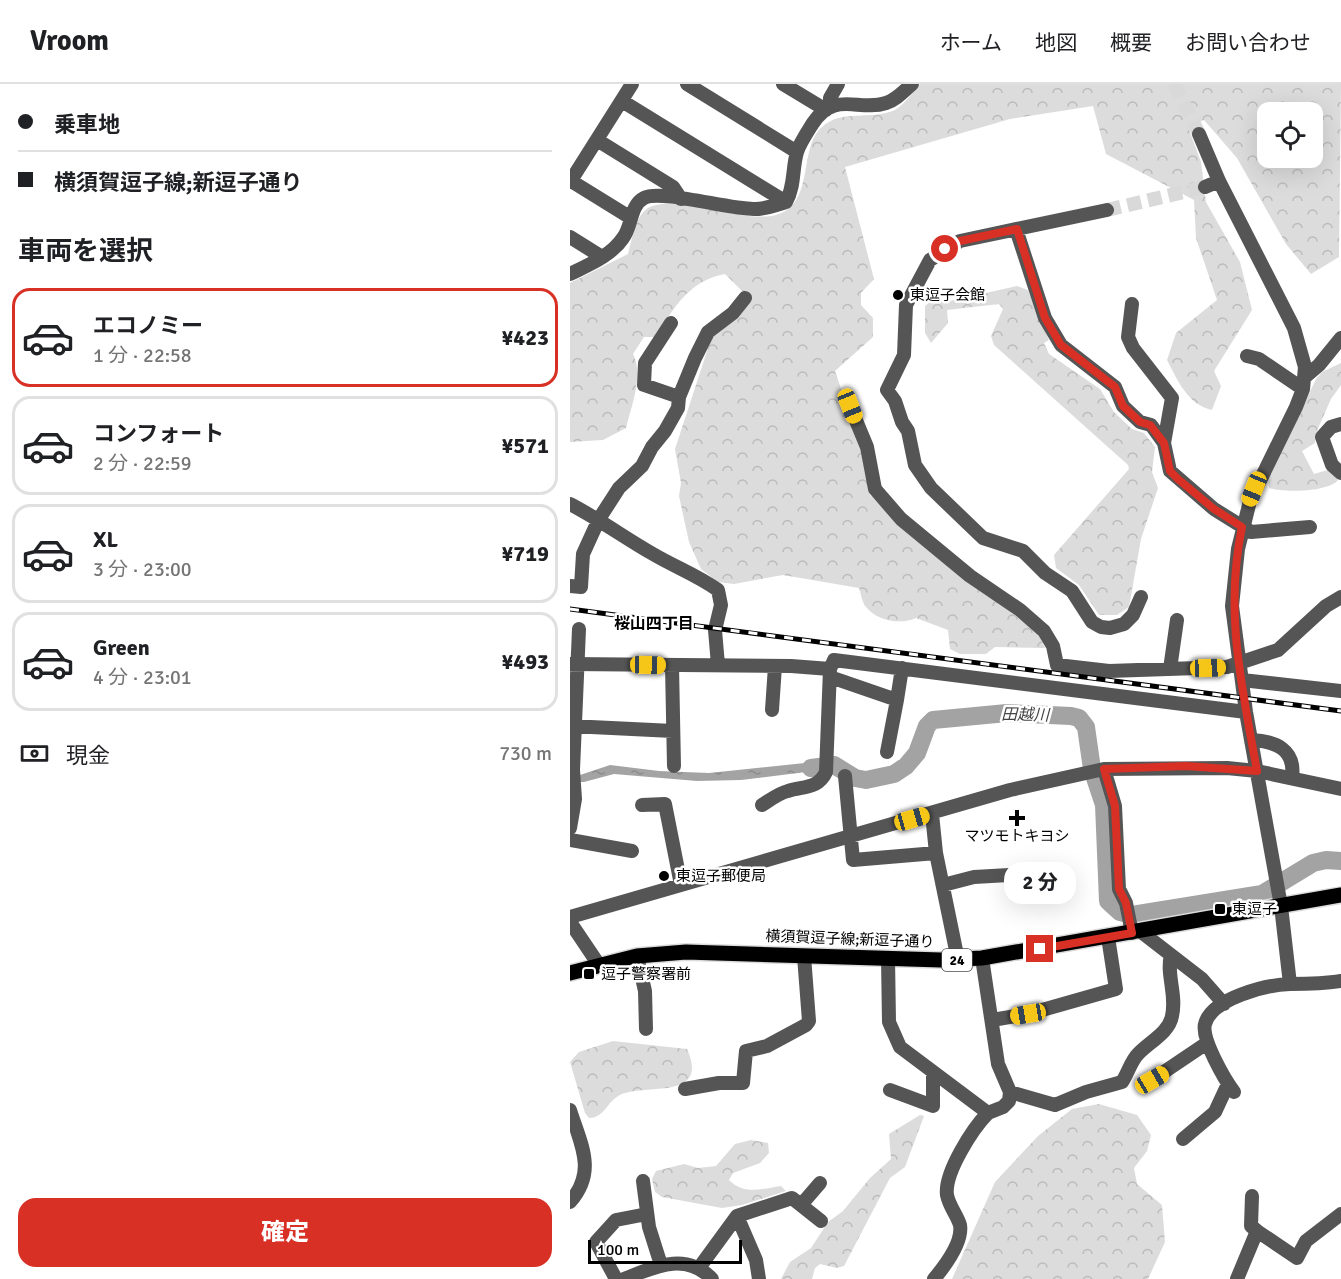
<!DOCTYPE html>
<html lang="ja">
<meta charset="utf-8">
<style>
:root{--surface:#fff;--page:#f6f6f6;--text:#202124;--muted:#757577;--line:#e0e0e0;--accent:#d93025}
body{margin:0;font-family:Signika,"Noto Sans JP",sans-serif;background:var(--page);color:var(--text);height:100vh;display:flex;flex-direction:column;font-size:22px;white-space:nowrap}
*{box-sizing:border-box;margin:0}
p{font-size:20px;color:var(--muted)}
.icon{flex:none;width:33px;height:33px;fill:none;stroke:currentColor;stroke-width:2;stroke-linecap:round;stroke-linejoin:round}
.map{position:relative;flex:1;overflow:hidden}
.panel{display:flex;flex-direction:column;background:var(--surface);width:570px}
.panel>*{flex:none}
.hud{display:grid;align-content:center;height:132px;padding:0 18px;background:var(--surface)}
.controls{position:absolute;left:687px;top:18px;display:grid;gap:12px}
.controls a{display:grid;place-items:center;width:66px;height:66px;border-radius:12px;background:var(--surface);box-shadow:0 6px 24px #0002;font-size:30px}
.scale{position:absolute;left:18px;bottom:15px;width:154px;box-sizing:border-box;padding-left:6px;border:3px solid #000;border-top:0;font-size:16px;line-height:21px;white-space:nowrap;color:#000;-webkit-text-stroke:4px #fff;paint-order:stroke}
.end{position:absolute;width:27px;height:27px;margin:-14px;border:8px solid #d93025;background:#fff;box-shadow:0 0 0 3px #fff}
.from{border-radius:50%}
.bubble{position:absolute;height:42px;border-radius:18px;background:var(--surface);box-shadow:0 6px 24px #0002;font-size:20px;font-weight:800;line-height:42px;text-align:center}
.car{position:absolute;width:18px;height:36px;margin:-18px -9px;border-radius:8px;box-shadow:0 0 4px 2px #0007;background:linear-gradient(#f5c518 24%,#345 0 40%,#f5c518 0 76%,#345 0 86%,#f5c518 0)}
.hud b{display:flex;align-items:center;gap:21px;height:57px;font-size:22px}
.hud b+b{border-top:2px solid var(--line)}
.hud i{width:15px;height:15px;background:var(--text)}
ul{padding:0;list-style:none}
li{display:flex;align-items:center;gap:18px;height:99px;margin:0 12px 9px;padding:0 6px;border:3px solid var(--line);border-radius:18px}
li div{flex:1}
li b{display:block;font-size:22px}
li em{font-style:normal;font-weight:800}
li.selected{border-color:var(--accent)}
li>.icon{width:54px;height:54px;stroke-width:1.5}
h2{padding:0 18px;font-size:27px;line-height:72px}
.pay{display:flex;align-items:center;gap:15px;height:66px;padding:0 18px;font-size:22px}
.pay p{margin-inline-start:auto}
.primary-button{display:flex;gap:12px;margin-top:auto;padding:12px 18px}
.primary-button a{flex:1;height:69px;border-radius:18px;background:var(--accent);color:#fff;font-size:24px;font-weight:800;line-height:69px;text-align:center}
header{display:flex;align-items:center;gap:36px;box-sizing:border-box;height:84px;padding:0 30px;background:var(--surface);border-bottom:2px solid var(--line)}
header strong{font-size:28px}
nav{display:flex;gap:33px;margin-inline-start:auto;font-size:21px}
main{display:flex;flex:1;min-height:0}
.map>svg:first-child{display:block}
.forest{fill:url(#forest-crowns);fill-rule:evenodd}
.water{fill:url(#water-ripples)}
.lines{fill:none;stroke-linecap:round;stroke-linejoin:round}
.river{stroke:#a3a3a3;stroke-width:18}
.minor-tunnel{stroke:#d9d9d9;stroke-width:14;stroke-dasharray:14 7;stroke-linecap:butt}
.major-casing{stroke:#dbdbdb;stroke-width:18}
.minor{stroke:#555;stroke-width:14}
.major{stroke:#000;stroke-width:15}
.rail-casing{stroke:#000;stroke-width:5}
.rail{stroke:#fff;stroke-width:3;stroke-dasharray:9;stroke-linecap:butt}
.route{stroke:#d93025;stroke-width:8}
.poi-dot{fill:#000;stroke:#fff;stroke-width:2}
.labels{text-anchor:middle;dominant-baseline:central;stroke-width:5;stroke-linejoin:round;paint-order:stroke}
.shield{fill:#fff;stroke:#4c4c4c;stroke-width:1.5}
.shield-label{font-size:14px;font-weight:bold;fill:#000}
.poi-label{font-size:15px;fill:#000;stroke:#fff;text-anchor:start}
.street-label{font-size:15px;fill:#000;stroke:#fff}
.neighbourhood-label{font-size:16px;font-weight:bold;fill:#000;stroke:#fff}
.water-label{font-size:16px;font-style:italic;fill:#444;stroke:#fff}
</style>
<header>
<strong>Vroom</strong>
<nav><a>ホーム</a><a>地図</a><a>概要</a><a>お問い合わせ</a></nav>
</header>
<main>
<section class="panel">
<div class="hud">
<b><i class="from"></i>乗車地</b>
<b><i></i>横須賀逗子線;新逗子通り</b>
</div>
<h2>車両を選択</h2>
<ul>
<li class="selected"><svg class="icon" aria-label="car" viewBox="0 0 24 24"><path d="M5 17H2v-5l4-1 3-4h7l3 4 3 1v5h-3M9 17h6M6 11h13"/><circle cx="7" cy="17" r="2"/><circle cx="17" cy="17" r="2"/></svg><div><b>エコノミー</b><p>1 分 · 22:58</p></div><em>¥423</em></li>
<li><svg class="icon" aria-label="car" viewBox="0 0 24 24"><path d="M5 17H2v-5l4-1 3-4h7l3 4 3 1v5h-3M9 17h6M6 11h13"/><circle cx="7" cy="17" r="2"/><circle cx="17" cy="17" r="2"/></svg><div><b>コンフォート</b><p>2 分 · 22:59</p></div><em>¥571</em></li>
<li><svg class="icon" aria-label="car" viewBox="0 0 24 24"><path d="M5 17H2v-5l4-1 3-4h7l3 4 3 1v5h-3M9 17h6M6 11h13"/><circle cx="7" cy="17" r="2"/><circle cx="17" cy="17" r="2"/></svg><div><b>XL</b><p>3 分 · 23:00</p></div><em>¥719</em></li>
<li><svg class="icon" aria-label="car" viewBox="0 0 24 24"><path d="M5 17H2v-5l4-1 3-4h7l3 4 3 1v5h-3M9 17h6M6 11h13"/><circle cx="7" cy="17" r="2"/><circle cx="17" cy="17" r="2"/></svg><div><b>Green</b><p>4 分 · 23:01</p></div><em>¥493</em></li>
</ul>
<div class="pay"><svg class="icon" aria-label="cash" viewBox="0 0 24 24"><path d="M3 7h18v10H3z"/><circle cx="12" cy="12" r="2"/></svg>現金<p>730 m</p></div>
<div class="primary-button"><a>確定</a></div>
</section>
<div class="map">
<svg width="771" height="1195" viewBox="0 0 771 1195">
<defs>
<pattern id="forest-crowns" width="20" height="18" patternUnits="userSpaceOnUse" patternTransform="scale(1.5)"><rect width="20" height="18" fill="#dcdcdc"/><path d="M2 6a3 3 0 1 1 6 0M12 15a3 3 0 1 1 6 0" fill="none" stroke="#bbb"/></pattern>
<pattern id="water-ripples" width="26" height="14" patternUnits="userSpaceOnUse" patternTransform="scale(1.5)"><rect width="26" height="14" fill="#a3a3a3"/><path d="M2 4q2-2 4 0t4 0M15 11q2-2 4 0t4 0" fill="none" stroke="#8b8b8b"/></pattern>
</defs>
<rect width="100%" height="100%" fill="#fff"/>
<!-- forest -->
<path class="forest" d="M350 0H771L769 173 741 190 716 160 667 74 634 36 618 43 631 78 636 118 670 178 682 226 644 287 651 302 642 326C618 321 608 297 597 276L606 249 647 216 626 154 624 116 536 70 523 22 440 35 275 83 304 195 291 209V221L303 234V253L265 287 290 361 300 411 356 464 468 549 475 564 425 563 416 570H390L380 565 378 546 346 534C331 541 307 537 296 523 292 519 291 509 289 504L213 491 164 500 148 498 131 485 119 458 109 412 111 399 105 365 141 255 179 214 155 190C118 197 103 225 86 253H74L63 270C74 291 61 323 56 344L33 356 0 358V199L58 170C62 156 65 132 78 124 105 108 177 142 209 130 244 118 229 64 251 44 271 24 301 37 325 26 334 21 343 8 350 0ZM698 28H742V74H698Z
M447 202 458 206 479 256 474 259 479 270 530 305 544 328 562 345 574 349 585 363 582 388 588 404 571 455 559 523 547 531H529L509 501 486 484 484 471 559 385 558 381 424 261 421 252 433 225 429 220 377 226 378 239 361 259 355 249V222L365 214 380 217Z
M771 279V301L761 315 746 349 745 359 732 367 744 390 761 385 768 396C759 408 713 409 699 404L698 396 746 295 752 288Z
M43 957 117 965C139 1014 82 1001 55 1009 37 1014 36 1034 19 1034L15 1029 0 978 9 968Z
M529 1020 567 1031 581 1051 577 1067 564 1084 567 1100 592 1121 595 1158 578 1195H382L425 1098 468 1052 502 1025Z
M350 1031 354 1032 335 1083 320 1094 274 1182 267 1184 250 1180 245 1184 242 1195H211L220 1178 241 1164 258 1138 273 1127 300 1094 321 1075 319 1050Z
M181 1056 198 1059 199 1069 190 1079 163 1089 159 1096C174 1111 191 1105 211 1102L216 1107 172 1121 152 1124 92 1113 85 1108 82 1095 86 1087 114 1080 128 1084 146 1082 165 1060Z"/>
<!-- water -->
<path class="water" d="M254 677 252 686 171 696 127 697 44 690 14 698H0V689L10 691 40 681 89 687 139 689Z"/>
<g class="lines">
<!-- river -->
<path class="river" d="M241 684 264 681 285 694 296 696 324 690 336 682 347 669 357 642 363 636 437 629 501 632 509 634 516 643 522 685 534 721 538 817 550 828 562 831 692 810 743 779 756 776 771 777"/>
<!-- minor-tunnel -->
<path class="minor-tunnel" d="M604 0 629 50
M537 126 635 103"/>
<defs>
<path id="major" d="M0 889 67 872 116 868 371 876 412 874 771 811"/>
</defs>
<!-- major casing -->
<use href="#major" class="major-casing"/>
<!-- minor -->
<path class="minor" d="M117 0 227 68
M213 0 256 26
M52 17 216 118C225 102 222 85 227 68 230 59 238 47 243 39 265 6 288 28 316 19 326 16 334 7 342 0
M260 23V14L268 0
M629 50 649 97 724 244 735 283 733 305 726 323 680 417 668 465 662 522 676 628 711 822 720 900
M27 56 103 103 111 115
M1 97 61 134
M0 98 62 0
M635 103 649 97
M537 126 390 157 360 176 336 221 334 271 317 306 325 317 332 338 338 347 345 381 361 404 413 454 453 467 475 489 502 507 522 538 531 543 540 544 554 540 563 531 571 513
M446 145 475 234 491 261 545 303 553 322 570 338 581 341 594 359 600 387 644 425 681 448 740 443
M0 153 32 173
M0 190C18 181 41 172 53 154 62 143 60 121 74 114 91 105 161 126 185 125 196 125 206 121 216 118
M562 220 558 253 563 264 602 314 594 359
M101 239 75 279 74 301 109 313
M677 272 689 275 733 305
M735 293 749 281 771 254
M280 322 297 363 305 405 331 435 400 492 450 526 474 547 483 562 487 581 539 587 657 583 708 566 756 522 771 513
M771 340 761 343 752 353 762 381 771 389
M0 420C29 435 55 454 83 470 105 483 127 491 148 506L151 521 145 546 148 581
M0 502 11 503 13 470 29 435 49 404 72 382 82 363 95 347 108 324 109 313 125 274 138 248 163 229 175 214
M0 580 221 582 260 585
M102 582 104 682
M600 585 607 536
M266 595 327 616 317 668
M672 596 771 607
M327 616 332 584
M202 626 205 582
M0 642 103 647
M681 656C705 657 726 665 722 694
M534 685 545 722 549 805 556 819 562 849
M275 692 283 776 366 769
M72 721 95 720 111 801
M192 721C200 716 209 709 218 707 234 702 248 705 256 688L260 585 264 576 676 628
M362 730 366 769 388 876
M0 744 5 715 3 686 9 545
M0 756 62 767
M373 801 404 793 456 790
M0 833 440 706 534 685 657 684 687 687 771 705
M0 838 29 881
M570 847 632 895 654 920
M67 872 75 907 76 945
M318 874 319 938 330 963 418 1029C403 1044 374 1089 377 1111 379 1122 387 1131 390 1141 393 1158 374 1183 364 1195
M412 874 428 980 440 1008 439 1017 433 1023 418 1029
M422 936 458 930 546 905 538 853
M582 996 637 959
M115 1005 149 999H173L176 967 197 962 236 941 239 937 234 872
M320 1006 363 1022V989
M440 1008 485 1021 516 1008 552 998C558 989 561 977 568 970 579 958 599 949 602 932 607 910 596 891 601 871
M664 1008C655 996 631 955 635 940 642 914 696 901 720 900 737 900 753 900 771 897
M0 1026C11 1061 27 1087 0 1118
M613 1055 645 1028 658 1000
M73 1097 79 1143 91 1181
M231 1121 250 1099
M167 1132 186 1176 189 1195
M687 1147 727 1174 736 1157 771 1130
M129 1184 167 1132 222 1114 251 1137
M46 1195 26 1158 46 1136 77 1130
M54 1195C84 1183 116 1167 142 1195
M667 1195 687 1147 681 1142 682 1112"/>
<!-- major -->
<use href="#major" class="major"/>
<defs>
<path id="rail" d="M0 525 771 627"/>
</defs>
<!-- rail casing -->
<use href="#rail" class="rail-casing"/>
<!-- rail -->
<use href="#rail" class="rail"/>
</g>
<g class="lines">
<!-- route -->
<path class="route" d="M375 165 390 157 447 145 475 234 491 261 545 303 553 322 570 338 580 341 594 359 600 387 608 395 644 425 672 443C654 528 672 603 687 687L616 682 534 685 545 722 549 805 556 819 562 849 470 865"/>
</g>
<!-- markers -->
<g class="poi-dot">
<circle cx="328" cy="211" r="6"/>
<path d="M444 725h6v6h6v6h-6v6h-6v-6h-6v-6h6z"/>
<circle cx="94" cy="792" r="6"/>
<rect x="644" y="819" width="12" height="12" rx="3"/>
<rect x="13" y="884" width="12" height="12" rx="3"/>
</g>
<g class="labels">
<!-- shield labels -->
<rect class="shield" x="372" y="865" width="30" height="22" rx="4.5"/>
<g class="shield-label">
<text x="387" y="876">24</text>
</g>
<!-- poi labels -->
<g class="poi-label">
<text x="340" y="211">東逗子会館</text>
<text x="447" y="752" text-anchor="middle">マツモトキヨシ</text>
<text x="106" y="792">東逗子郵便局</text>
<text x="662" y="825">東逗子</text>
<text x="31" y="890">逗子警察署前</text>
</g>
<!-- street labels -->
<g class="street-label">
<text transform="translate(280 855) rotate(2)">横須賀逗子線;新逗子通り</text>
</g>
<!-- neighbourhood labels -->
<g class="neighbourhood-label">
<text x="84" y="540">桜山四丁目</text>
</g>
<!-- water labels -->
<g class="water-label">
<text transform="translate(455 631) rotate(1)">田越川</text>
</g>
</g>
</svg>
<div class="controls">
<a><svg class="icon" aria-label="locate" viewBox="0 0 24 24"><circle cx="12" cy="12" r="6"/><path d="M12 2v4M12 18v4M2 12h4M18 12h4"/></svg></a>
</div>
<div class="scale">100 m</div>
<i class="end from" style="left:375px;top:165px"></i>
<i class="end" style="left:470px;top:865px"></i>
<div class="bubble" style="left:434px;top:778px;width:72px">2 分</div>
<i class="car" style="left:280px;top:322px;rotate:158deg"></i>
<i class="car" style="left:684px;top:405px;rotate:202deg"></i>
<i class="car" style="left:78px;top:581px;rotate:91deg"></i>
<i class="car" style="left:638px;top:584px;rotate:88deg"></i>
<i class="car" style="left:342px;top:735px;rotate:74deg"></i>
<i class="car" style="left:458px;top:930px;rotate:260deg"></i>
<i class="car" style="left:582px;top:996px;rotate:60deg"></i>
</div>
</main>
